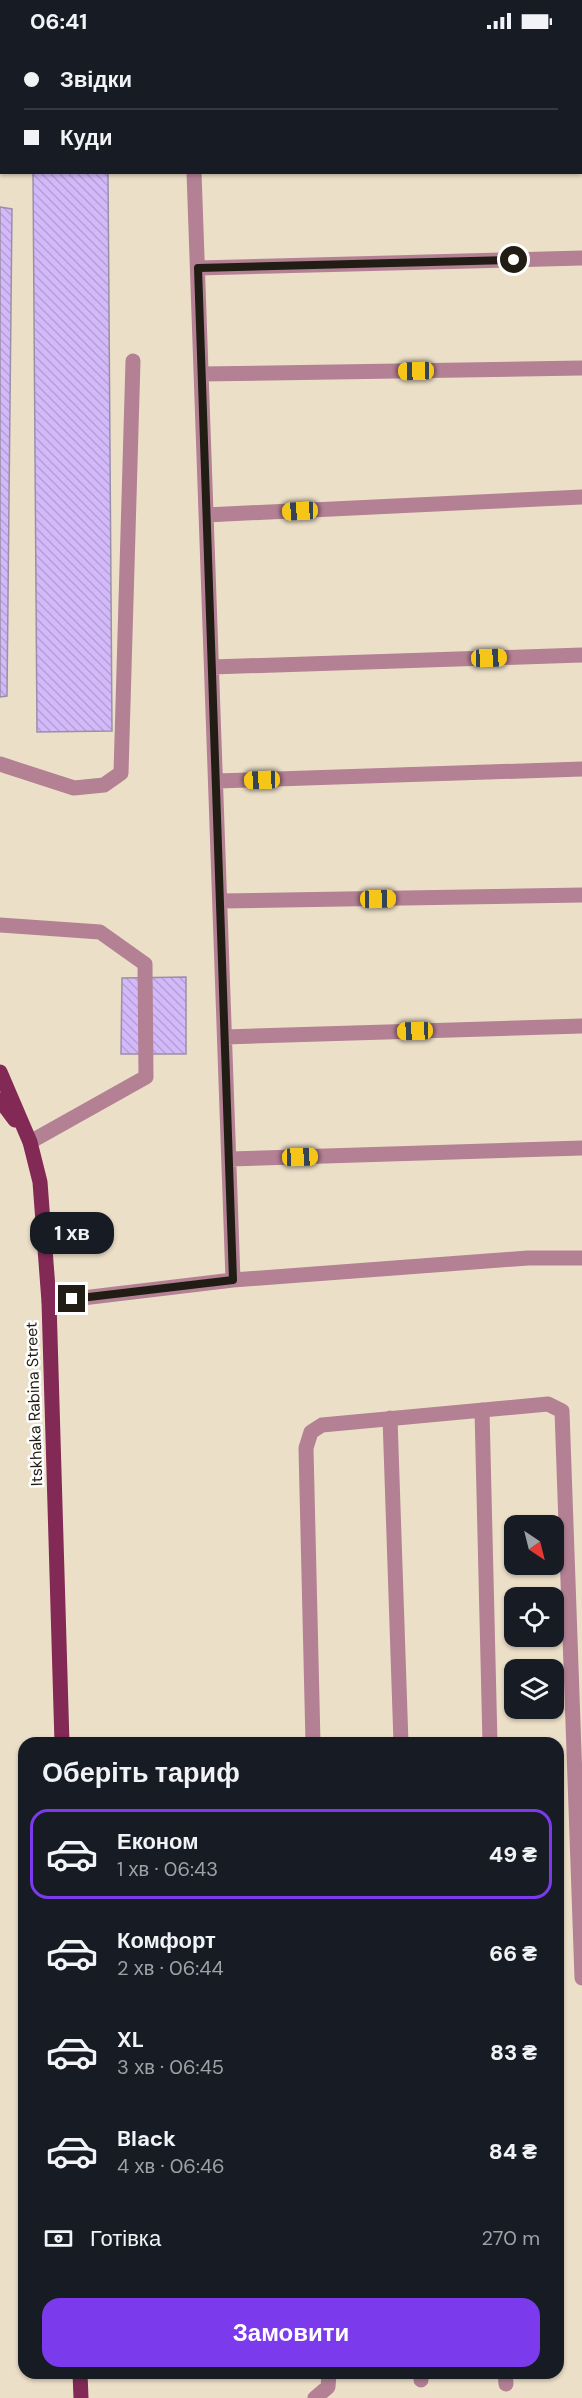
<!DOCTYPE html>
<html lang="uk">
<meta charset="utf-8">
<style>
:root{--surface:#171b24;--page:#20242c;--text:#f1f3f6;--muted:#9ea1a6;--line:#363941;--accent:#7c3aed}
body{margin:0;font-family:"DM Sans",sans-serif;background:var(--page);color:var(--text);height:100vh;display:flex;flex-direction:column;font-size:22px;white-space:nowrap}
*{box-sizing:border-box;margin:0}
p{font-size:20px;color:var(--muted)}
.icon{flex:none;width:33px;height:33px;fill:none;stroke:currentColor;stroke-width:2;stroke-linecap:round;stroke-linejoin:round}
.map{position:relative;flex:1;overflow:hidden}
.sheet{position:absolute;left:18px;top:1695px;width:546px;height:642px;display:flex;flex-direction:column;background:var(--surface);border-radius:18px;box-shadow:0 2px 4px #0004}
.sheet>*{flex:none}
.banner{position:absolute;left:0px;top:0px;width:582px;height:132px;box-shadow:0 2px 4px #0004;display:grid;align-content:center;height:132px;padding:0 24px;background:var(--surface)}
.needle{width:39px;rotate:145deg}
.fabs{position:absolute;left:504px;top:1473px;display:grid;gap:12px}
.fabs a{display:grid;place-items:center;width:60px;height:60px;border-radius:12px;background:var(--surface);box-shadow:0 2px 4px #0004;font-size:30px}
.end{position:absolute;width:27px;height:27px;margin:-14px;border:8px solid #211d14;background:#fff;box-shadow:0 0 0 3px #fff}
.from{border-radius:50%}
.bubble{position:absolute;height:42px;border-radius:18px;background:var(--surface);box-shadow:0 2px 4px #0004;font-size:20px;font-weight:800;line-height:42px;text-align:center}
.car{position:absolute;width:18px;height:36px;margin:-18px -9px;border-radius:8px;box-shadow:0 0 4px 2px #0007;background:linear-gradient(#f5c518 24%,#345 0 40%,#f5c518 0 76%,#345 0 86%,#f5c518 0)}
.banner b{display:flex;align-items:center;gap:21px;height:57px;font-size:22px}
.banner b+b{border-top:2px solid var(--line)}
.banner i{width:15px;height:15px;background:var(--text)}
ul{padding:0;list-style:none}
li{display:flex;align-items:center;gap:18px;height:90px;margin:0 12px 9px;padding:0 12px;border:3px solid transparent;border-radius:18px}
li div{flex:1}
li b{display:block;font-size:22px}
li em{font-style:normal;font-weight:800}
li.selected{border-color:var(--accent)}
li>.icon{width:54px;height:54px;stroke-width:1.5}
h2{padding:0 24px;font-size:27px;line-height:72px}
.pay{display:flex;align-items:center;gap:15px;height:66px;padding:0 24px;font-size:22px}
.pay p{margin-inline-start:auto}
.cta{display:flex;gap:12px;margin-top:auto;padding:12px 24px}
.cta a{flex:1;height:69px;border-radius:18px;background:var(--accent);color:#fff;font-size:24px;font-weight:800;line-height:69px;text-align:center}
.status{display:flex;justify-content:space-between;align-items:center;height:42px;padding:0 30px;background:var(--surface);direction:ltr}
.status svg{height:16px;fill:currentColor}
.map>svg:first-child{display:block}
.building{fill:url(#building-back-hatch);stroke:#9990a7;stroke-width:1.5}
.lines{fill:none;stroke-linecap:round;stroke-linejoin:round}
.minor{stroke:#b38094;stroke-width:15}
.major{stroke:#822956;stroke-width:15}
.route{stroke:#211d14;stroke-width:8}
.labels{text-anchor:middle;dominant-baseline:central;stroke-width:5;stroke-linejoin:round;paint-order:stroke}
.street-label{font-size:16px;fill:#211d14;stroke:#fff}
</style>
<div class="status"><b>06:41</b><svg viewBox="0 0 49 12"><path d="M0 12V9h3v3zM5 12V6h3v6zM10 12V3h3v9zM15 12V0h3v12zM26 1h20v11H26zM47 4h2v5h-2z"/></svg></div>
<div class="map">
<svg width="582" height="2356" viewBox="0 0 582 2356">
<defs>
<pattern id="building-back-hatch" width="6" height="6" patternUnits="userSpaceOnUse" patternTransform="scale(1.5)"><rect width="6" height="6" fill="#d3b9f9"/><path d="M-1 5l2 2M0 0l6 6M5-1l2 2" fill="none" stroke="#b59fd5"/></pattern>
</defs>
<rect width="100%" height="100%" fill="#ecdfc8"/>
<!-- building -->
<path class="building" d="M33 130H108L112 689 37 690Z
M0 165 12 167 7 654 0 655Z
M186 935V1012H121L122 936Z"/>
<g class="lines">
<!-- minor -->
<path class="minor" d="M80 2 81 0
M202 2 204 0
M580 85H582
M0 117 2 115
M194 130 233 1238
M198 226 582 216
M201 332 582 326
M206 473 582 455
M212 625 582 613
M0 722 74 746 104 743 121 731 133 319
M216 739 582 727
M220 859 582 853
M0 883 100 890 145 922 146 1035 30 1100
M225 995 582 984
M229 1117 582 1106
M49 1260 233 1238 528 1216H582
M482 1368 490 1701
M390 1376 401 1701
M313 1701 306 1406 311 1390 322 1383 548 1362 562 1369 582 1936
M421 2331V2338
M505 2331 506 2342
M315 2356 328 2345 329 2331"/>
<!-- major -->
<path class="major" d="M0 1030 30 1100 40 1140 49 1260 62 1701
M0 1058 15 1078
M80 2331 81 2356"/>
</g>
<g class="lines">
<!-- route -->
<path class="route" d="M72 1257 233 1238 198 226 514 218"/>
</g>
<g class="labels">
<!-- street labels -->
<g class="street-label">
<text transform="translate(34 1362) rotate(-92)">Itskhaka Rabina Street</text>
</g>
</g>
</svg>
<div class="fabs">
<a><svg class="needle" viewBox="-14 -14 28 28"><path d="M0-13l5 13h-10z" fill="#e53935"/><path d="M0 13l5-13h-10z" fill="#9ea1a6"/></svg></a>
<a><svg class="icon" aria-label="locate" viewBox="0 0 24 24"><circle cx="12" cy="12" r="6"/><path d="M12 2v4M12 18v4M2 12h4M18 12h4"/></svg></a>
<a><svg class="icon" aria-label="layers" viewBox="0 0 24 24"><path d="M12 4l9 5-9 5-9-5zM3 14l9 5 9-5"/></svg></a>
</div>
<i class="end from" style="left:514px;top:218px"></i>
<i class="end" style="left:72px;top:1257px"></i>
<div class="bubble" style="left:30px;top:1170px;width:84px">1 хв</div>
<i class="car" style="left:416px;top:329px;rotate:269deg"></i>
<i class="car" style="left:300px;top:469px;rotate:267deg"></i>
<i class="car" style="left:489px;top:616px;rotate:88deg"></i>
<i class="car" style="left:262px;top:738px;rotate:268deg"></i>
<i class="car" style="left:378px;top:857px;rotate:89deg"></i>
<i class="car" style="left:415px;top:989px;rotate:268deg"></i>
<i class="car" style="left:300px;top:1115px;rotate:88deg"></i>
<div class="banner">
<b><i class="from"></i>Звідки</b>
<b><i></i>Куди</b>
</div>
<section class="sheet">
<h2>Оберіть тариф</h2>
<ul>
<li class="selected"><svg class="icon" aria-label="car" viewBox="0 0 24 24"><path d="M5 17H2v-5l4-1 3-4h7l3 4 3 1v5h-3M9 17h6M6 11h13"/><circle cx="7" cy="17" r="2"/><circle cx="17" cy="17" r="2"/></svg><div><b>Економ</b><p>1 хв · 06:43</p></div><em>49 ₴</em></li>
<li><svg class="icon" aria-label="car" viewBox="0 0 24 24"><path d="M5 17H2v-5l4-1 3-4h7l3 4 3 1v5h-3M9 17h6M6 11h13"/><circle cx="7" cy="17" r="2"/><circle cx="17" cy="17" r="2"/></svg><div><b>Комфорт</b><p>2 хв · 06:44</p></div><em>66 ₴</em></li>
<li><svg class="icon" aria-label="car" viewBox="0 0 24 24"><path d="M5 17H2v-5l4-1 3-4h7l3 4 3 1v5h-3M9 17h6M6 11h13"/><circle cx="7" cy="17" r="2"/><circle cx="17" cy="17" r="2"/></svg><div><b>XL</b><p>3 хв · 06:45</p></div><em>83 ₴</em></li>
<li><svg class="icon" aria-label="car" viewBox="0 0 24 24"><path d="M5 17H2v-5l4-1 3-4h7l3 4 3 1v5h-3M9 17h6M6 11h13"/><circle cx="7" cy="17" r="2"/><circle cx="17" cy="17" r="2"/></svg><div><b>Black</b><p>4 хв · 06:46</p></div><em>84 ₴</em></li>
</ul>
<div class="pay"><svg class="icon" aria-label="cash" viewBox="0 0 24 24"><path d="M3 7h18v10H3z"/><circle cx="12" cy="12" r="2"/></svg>Готівка<p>270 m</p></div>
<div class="cta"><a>Замовити</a></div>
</section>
</div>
